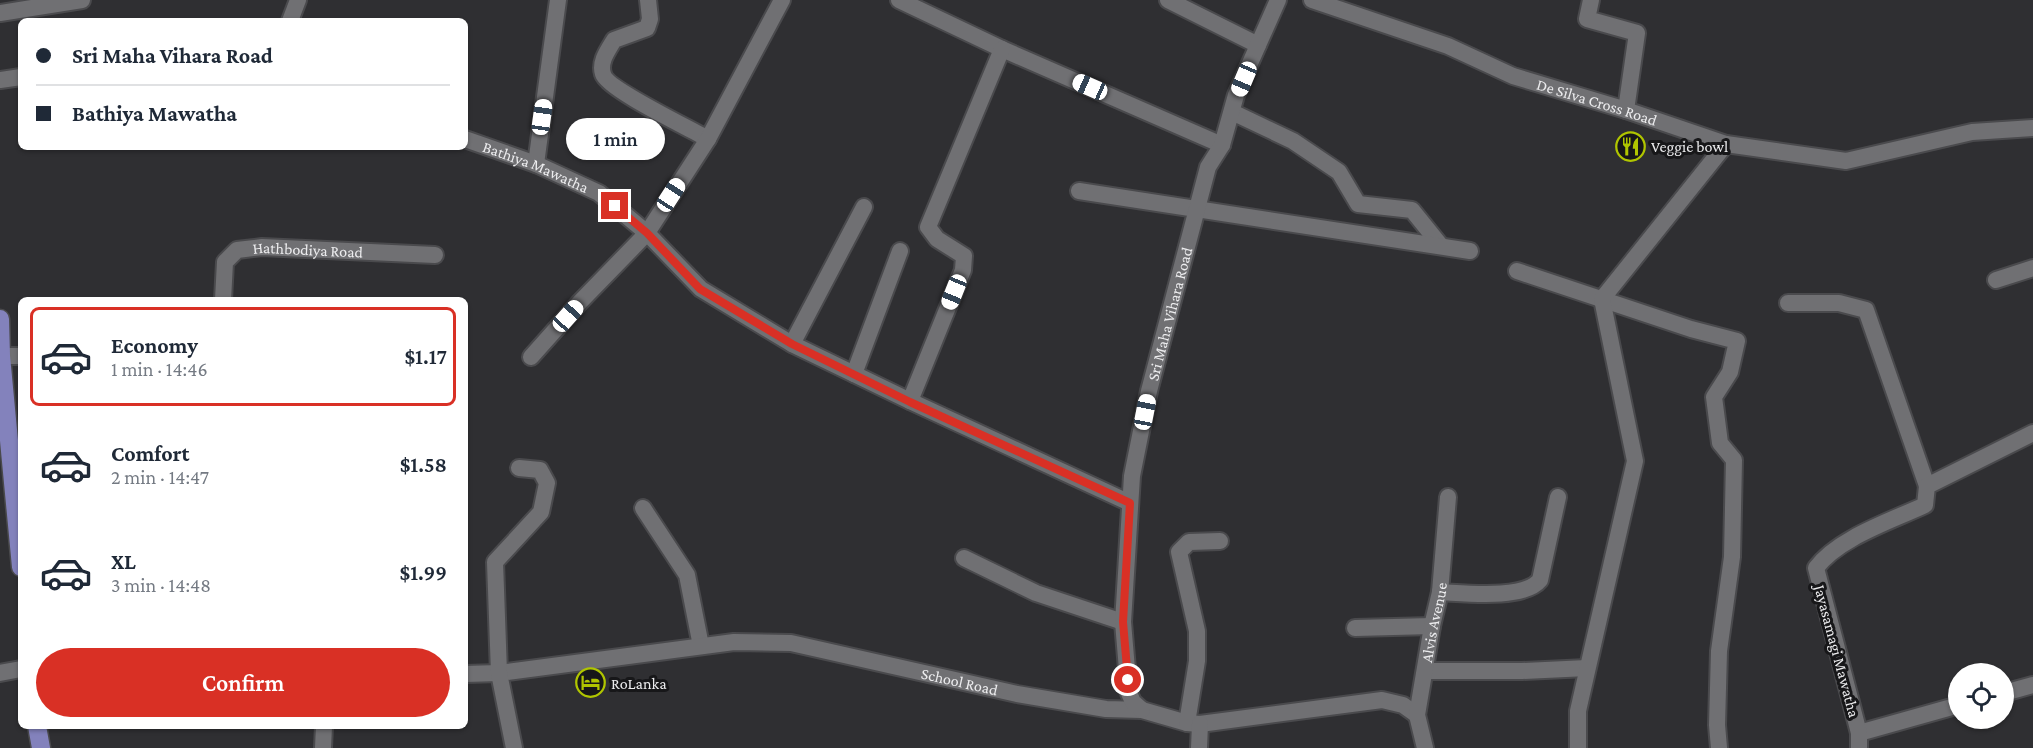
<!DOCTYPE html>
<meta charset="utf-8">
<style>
:root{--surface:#fff;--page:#f6f6f7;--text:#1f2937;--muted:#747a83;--line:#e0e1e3;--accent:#d93025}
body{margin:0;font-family:"Crimson Pro",serif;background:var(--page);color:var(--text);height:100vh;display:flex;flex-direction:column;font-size:22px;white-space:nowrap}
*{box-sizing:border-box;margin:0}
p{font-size:20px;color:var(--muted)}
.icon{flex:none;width:33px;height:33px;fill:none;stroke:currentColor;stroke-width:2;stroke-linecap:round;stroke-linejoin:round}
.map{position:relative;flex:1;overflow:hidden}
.sheet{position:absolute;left:18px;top:297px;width:450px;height:432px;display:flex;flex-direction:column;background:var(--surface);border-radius:9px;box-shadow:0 2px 4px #0004}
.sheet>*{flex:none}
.top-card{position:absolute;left:18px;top:18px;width:450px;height:132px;border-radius:9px;box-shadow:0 2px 4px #0004;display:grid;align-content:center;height:132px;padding:0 18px;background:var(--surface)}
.fabs{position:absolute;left:1948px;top:663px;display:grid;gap:12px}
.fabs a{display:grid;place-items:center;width:66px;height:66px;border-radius:50%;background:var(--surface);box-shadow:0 2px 4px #0004;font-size:30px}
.end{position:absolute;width:27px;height:27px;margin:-14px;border:8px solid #d93025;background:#fff;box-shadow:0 0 0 3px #fff}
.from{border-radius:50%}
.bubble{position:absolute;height:42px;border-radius:21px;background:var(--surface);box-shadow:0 2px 4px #0004;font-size:20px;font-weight:600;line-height:42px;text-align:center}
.car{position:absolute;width:18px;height:36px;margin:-18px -9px;border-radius:8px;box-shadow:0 0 4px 2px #0007;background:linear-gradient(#fff 24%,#345 0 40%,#fff 0 76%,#345 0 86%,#fff 0)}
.top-card b{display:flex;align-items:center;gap:21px;height:57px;font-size:22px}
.top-card b+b{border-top:2px solid var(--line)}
.top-card i{width:15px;height:15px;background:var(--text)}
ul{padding:10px 0 0;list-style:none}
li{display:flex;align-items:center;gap:18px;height:99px;margin:0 12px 9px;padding:0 6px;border:3px solid transparent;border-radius:9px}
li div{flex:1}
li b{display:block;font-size:22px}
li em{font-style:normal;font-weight:600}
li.on{border-color:var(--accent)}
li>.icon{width:54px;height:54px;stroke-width:1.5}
.primary-button{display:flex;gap:12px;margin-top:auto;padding:12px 18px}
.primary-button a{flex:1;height:69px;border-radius:36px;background:var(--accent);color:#fff;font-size:24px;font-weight:600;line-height:69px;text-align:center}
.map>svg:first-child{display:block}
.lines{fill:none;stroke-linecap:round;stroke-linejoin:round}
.minor-casing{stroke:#4a4a4d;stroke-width:20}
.major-casing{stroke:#4a4a4d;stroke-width:21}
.minor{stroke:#707073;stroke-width:16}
.major{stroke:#8382bc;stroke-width:18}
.route{stroke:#d93025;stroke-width:8}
.labels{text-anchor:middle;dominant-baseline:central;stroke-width:6;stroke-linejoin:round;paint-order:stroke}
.street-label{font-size:16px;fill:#ececee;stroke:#171719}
.poi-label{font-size:16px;fill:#ececee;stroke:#171719;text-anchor:start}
</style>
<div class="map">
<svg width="2033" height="748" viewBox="0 0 2033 748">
<rect width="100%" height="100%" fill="#2f2f32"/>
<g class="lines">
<defs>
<g id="minor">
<path d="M648 0 650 19 647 28 614 40C608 50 599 62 603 74 607 89 691 129 708 139"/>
<path d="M899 0 1002 49 1222 145"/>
<path d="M1168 0 1258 45"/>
<path id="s1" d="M1312 0 1448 46 1513 76 1626 110 1726 144 1846 161 1972 132 2033 128"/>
<path d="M1591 0 1587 19 1637 33 1626 110"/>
<path d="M0 13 82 0"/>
<path d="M290 21 298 0"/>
<path d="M0 80 21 77"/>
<path d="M1232 112 1293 141 1339 172 1358 204 1412 210 1441 246"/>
<path id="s2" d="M465 139 536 164 599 193 647 233 701 289 792 344 910 401 1130 503"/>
<path d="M536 164 558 0"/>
<path d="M1079 191 1470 251"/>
<path d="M1517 271 1691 329 1737 341 1730 372 1714 397 1720 443 1734 460 1732 557 1719 651 1717 725 1719 748"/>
<path d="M1996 280 2033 268"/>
<path id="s3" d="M223 300 225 262 237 250 262 247 435 255"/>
<path d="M1788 303H1839L1866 310 1927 486"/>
<path d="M792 344 864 207"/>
<path d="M1 356H21"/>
<path d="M531 357 580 302 647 233 708 139 782 0"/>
<path d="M854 374 900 251"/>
<path d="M910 401 963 270 964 256 937 239 928 227 1002 49"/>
<path d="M643 508 687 575 701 646"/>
<path d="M964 558 1036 593 1123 622"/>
<path d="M1440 592C1464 593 1524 600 1540 580L1558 497"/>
<path d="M1355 628 1432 626"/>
<path d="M1425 671H1522L1587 668"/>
<path d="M0 673 21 669"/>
<path id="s4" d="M465 674 499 673 734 642 791 643 1017 694 1106 709 1142 710 1187 723 1200 724 1382 700 1403 705 1417 715"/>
<path d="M2004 693 2033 685"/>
<path id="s5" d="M1142 710 1133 702 1129 693 1123 622 1132 476 1149 391 1208 167 1222 145 1236 95 1278 0"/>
<path d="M1187 723 1197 661V631L1179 552 1189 542 1220 541"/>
<path d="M1859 733 1959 705"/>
<path d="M323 748 324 726"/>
<path d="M514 748 499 673 495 562 541 512 547 483 540 470 519 468"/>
<path d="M1199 748 1200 724"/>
<path id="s6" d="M1425 748 1417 715 1432 626 1440 592 1448 497"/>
<path d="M1578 748V711L1635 461 1602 299 1726 144"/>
<path d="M1859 748V733L1816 568C1838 538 1891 521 1925 505L1927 486 2033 433"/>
</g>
<path id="major" d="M0 319 1 356 21 567
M37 726 41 748"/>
</defs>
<!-- minor casing -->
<use href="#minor" class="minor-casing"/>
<!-- major casing -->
<use href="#major" class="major-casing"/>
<!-- minor -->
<use href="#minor" class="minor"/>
<!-- major -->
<use href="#major" class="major"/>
</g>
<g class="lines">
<!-- route -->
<path class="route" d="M615 206 647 233 700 289 792 344 910 402 1130 503 1123 622 1128 680"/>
</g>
<!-- icons -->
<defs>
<symbol id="restaurant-ring" viewBox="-11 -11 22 22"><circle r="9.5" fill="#171719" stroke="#b0c500" stroke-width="1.5"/><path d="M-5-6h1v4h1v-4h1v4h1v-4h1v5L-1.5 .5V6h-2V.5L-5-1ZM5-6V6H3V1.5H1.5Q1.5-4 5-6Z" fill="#b0c500"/></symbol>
<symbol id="hotel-ring" viewBox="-11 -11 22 22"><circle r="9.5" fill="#171719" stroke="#b0c500" stroke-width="1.5"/><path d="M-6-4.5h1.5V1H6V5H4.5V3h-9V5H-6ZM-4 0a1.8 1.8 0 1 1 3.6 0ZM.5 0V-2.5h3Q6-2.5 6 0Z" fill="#b0c500"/></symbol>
</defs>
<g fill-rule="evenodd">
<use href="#restaurant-ring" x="1614" y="130" width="33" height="33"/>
<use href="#hotel-ring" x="574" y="666" width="33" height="33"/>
</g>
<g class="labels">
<!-- street labels -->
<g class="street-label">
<text stroke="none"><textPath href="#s1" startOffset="303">De Silva Cross Road</textPath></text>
<text stroke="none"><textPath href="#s2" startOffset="76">Bathiya Mawatha</textPath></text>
<text stroke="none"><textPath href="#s3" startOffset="126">Hathbodiya Road</textPath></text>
<text stroke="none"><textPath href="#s5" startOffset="406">Sri Maha Vihara Road</textPath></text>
<text stroke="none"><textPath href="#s6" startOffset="128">Alvis Avenue</textPath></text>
<text transform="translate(1837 651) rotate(75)">Jayasamagi Mawatha</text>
<text stroke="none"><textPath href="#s4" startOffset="501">School Road</textPath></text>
</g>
<!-- poi labels -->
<g class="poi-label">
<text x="1651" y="146">Veggie bowl</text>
<text x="611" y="683">RoLanka</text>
</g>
</g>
</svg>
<div class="fabs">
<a><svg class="icon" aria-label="locate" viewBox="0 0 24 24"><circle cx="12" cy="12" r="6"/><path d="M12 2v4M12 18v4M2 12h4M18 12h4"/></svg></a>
</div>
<i class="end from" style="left:1128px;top:680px"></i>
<i class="end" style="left:615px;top:206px"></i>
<div class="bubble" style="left:566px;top:118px;width:99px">1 min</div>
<i class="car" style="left:1244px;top:79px;rotate:203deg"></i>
<i class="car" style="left:1090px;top:87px;rotate:294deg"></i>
<i class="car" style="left:542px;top:117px;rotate:8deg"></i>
<i class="car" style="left:671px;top:195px;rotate:33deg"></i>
<i class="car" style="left:954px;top:292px;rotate:202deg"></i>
<i class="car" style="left:568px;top:316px;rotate:42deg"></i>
<i class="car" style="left:1145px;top:412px;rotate:11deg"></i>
<div class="top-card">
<b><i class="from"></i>Sri Maha Vihara Road</b>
<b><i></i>Bathiya Mawatha</b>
</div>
<section class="sheet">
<ul>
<li class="on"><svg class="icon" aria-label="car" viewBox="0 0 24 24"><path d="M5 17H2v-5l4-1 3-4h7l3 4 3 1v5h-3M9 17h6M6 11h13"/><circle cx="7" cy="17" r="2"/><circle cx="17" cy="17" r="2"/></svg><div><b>Economy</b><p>1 min · 14:46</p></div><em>$1.17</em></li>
<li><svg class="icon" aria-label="car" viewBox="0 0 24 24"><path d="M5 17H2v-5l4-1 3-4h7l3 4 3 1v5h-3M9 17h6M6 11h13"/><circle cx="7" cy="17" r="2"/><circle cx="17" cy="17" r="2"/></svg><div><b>Comfort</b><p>2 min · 14:47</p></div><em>$1.58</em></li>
<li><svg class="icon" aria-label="car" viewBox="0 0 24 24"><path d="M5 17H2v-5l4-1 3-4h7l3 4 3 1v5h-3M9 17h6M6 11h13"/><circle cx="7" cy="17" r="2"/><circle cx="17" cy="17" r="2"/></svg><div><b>XL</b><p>3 min · 14:48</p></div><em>$1.99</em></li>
</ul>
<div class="primary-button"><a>Confirm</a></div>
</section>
</div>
